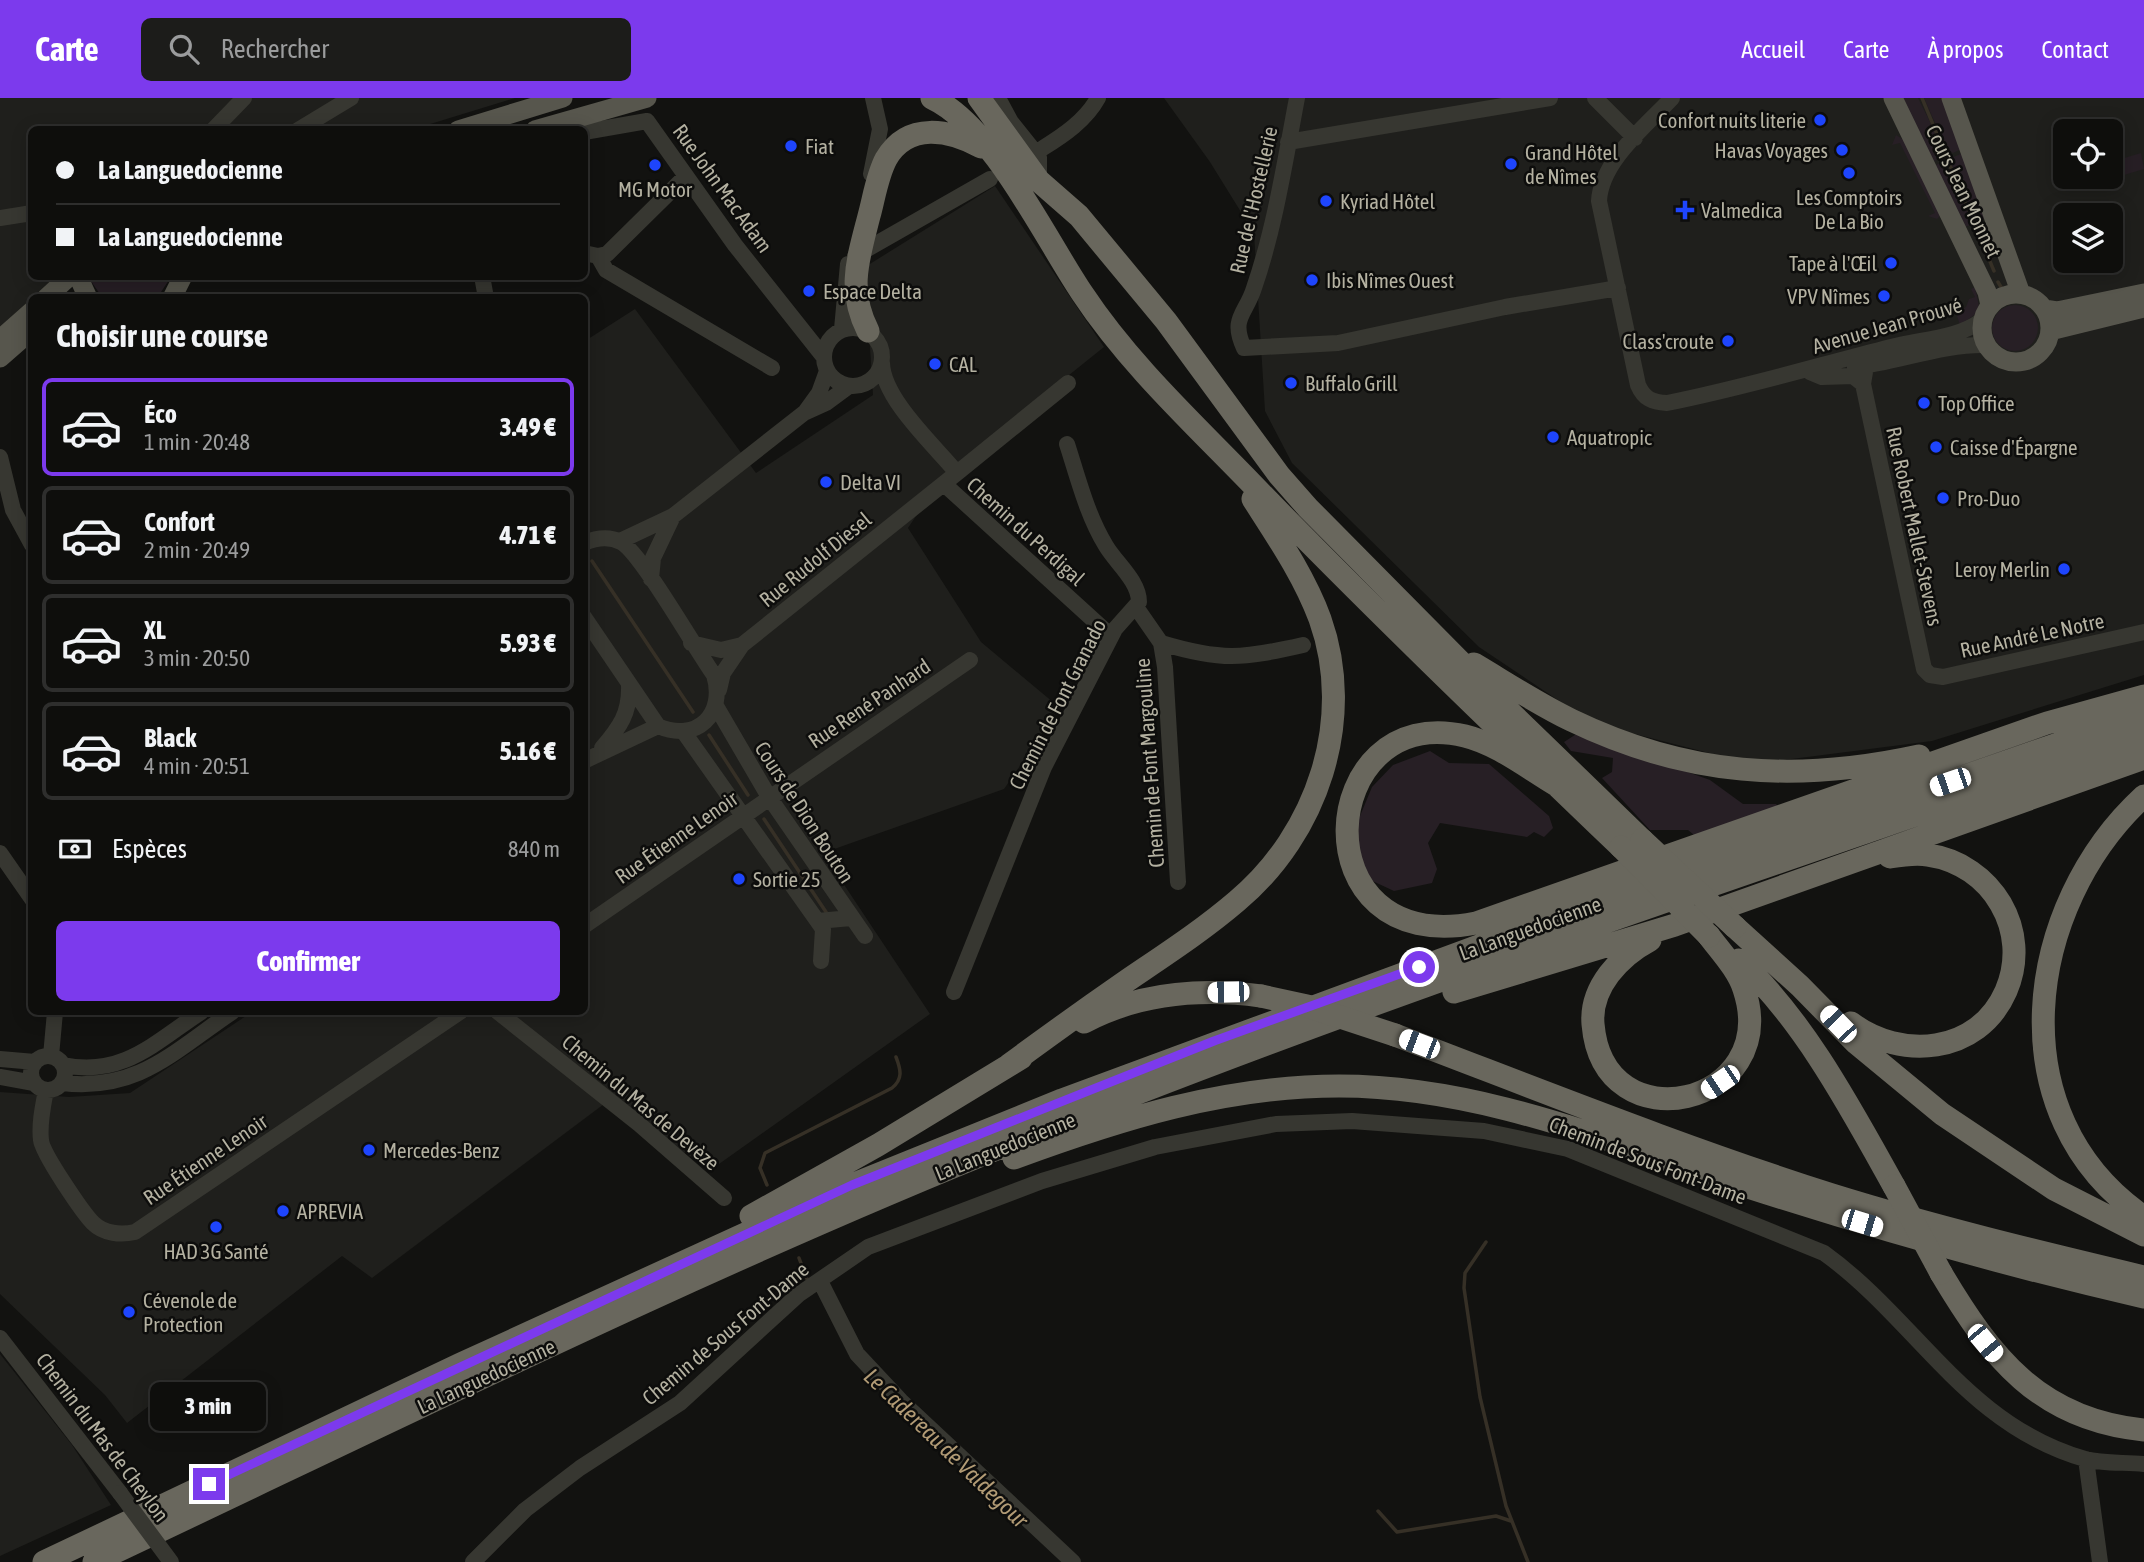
<!DOCTYPE html>
<html lang="fr">
<meta charset="utf-8">
<style>
:root{--surface:#0e0e0c;--page:#1c1c1a;--text:#f1f3f6;--muted:#9b9c9d;--line:#2e2e2d;--accent:#7c3aed}
body{margin:0;font-family:"Asap Condensed",sans-serif;background:var(--page);color:var(--text);height:100vh;display:flex;flex-direction:column;font-size:26px;white-space:nowrap}
*{box-sizing:border-box;margin:0}
p{font-size:23px;color:var(--muted)}
.icon{flex:none;width:38px;height:38px;fill:none;stroke:currentColor;stroke-width:2;stroke-linecap:round;stroke-linejoin:round}
.map{position:relative;flex:1;overflow:hidden}
.details{position:absolute;left:28px;top:196px;width:560px;height:721px;display:flex;flex-direction:column;background:var(--surface);border-radius:10px;box-shadow:0 4px 18px #0003,0 0 0 2px var(--line)}
.details>*{flex:none}
.banner{position:absolute;left:28px;top:28px;width:560px;height:154px;border-radius:10px;box-shadow:0 4px 18px #0003,0 0 0 2px var(--line);display:grid;align-content:center;height:154px;padding:0 28px;background:var(--surface)}
.buttons{position:absolute;left:2053px;top:21px;display:grid;gap:14px}
.buttons a{display:grid;place-items:center;width:70px;height:70px;border-radius:10px;background:var(--surface);box-shadow:0 4px 18px #0003,0 0 0 2px var(--line);font-size:35px}
.end{position:absolute;width:32px;height:32px;margin:-16px;border:9px solid #7c3aed;background:#fff;box-shadow:0 0 0 4px #fff}
.from{border-radius:50%}
.bubble{position:absolute;height:49px;border-radius:10px;background:var(--surface);box-shadow:0 4px 18px #0003,0 0 0 2px var(--line);font-size:23px;font-weight:800;line-height:49px;text-align:center}
.car{position:absolute;width:21px;height:42px;margin:-21px -10px;border-radius:9px;box-shadow:0 0 5px 2px #0007;background:linear-gradient(#fff 24%,#345 0 40%,#fff 0 76%,#345 0 86%,#fff 0)}
.banner b{display:flex;align-items:center;gap:24px;height:66px;font-size:26px}
.banner b+b{border-top:2px solid var(--line)}
.banner i{width:18px;height:18px;background:var(--text)}
ul{padding:0;list-style:none}
li{display:flex;align-items:center;gap:21px;height:98px;margin:0 14px 10px;padding:0 14px;border:4px solid var(--line);border-radius:10px}
li div{flex:1}
li b{display:block;font-size:26px}
li em{font-style:normal;font-weight:800}
li.active{border-color:var(--accent)}
li>.icon{width:63px;height:63px;stroke-width:1.5}
h2{padding:0 28px;font-size:32px;line-height:84px}
.pay{display:flex;align-items:center;gap:18px;height:77px;padding:0 28px;font-size:26px}
.pay p{margin-inline-start:auto}
.cta{display:flex;gap:14px;margin-top:auto;padding:14px 28px}
.cta a{flex:1;height:80px;border-radius:10px;background:var(--accent);color:#fff;font-size:28px;font-weight:800;line-height:80px;text-align:center}
header{display:flex;align-items:center;gap:42px;box-sizing:border-box;height:98px;padding:0 35px;background:var(--accent);color:#fff}
header strong{font-size:33px}
nav{display:flex;gap:38px;margin-inline-start:auto;font-size:24px}
.search{width:490px;height:63px;background:var(--page);display:flex;align-items:center;gap:18px;box-sizing:border-box;padding:0 24px;border-radius:10px;color:var(--muted);font-size:26px}
.map>svg:first-child{display:block}
.built{fill:#1f1f1c;fill-rule:evenodd}
.green{fill:#271f25}
.lines{fill:none;stroke-linecap:round;stroke-linejoin:round}
.stream{stroke:#363026;stroke-width:3.5}
.minor{stroke:#373731;stroke-width:16}
.major{stroke:#57564d;stroke-width:19}
.highway{stroke:#69675d;stroke-width:23}
.minor-bridge{stroke:#373731;stroke-width:16}
.highway-bridge{stroke:#69675d;stroke-width:23}
.route{stroke:#7c3aed;stroke-width:9}
.poi-dot{fill:#1e45fd;stroke:#0d0d0c;stroke-width:2.5}
.labels{text-anchor:middle;dominant-baseline:central;stroke-width:5;stroke-linejoin:round;paint-order:stroke}
.poi-label{font-size:21px;fill:#b4b1a1;stroke:#0d0d0c;text-anchor:start}
.street-label{font-size:21px;fill:#b4b1a1;stroke:#0d0d0c}
.water-label{font-size:23px;font-style:italic;fill:#b29b75;stroke:#0d0d0c}
</style>
<header>
<strong>Carte</strong>
<div class="search"><svg class="icon" aria-label="search" viewBox="0 0 24 24"><circle cx="10" cy="10" r="6"/><path d="M15 15l6 6"/></svg>Rechercher</div>
<nav><a>Accueil</a><a>Carte</a><a>À propos</a><a>Contact</a></nav>
</header>
<div class="map">
<svg width="2144" height="1464" viewBox="0 0 2144 1464">
<rect width="100%" height="100%" fill="#121210"/>
<!-- built -->
<path class="built" d="M0 0H515L414 31 32 32V178L58 179 36 199 32 200 31 204 0 234Z
M1164 0H2144V577L1932 643 1752 666 1592 625 1479 549 1292 365 1265 313 1254 135 1210 64ZM2065 33H2110V79H2065ZM2065 117H2110V163H2065Z
M995 88 1104 249 942 379 908 430 981 544 1060 610 1004 691 823 755 930 916 712 1071 604 1006 372 1180 342 1158 127 1325 105 1297 0 1196V994L69 999 130 995 252 914H584L585 243 635 211 756 375 873 297 865 169Z
M0 1256 72 1347 111 1407 0 1458Z"/>
<!-- green -->
<path class="green" d="M1898 0H1918L1944 52 1942 59 1930 65Z
M1924 0H1943L1963 50 1953 55 1947 52Z
M1896 37 1904 42 1940 118 1937 121 1928 118 1935 115 1900 45 1892 47Z
M1963 55 1986 120 1980 122 1974 119 1951 65V60Z
M2141 55 2144 71 2114 80 2111 64Z
M1942 64 1947 68 1970 120V127L1962 130 1932 69Z
M88 179H171L157 200 102 199Z
M1975 189 1980 213 1960 227 1956 215 1966 209 1969 201 1975 199 1971 191Z
M1992 230a23 23 0 1 1 46 0a23 23 0 1 1-46 0Z
M1578 635 1710 682 1743 706H1776L1779 710 1694 737 1688 732H1650L1602 680 1612 674 1613 660 1571 653 1564 644Z
M1430 653 1449 665 1489 666 1549 718 1553 730 1544 739 1534 734 1527 739 1440 725 1428 745 1437 771 1432 785 1394 793 1366 780 1355 730 1372 689 1393 667Z"/>
<g class="lines">
<!-- stream -->
<path class="stream" d="M1922 0 1994 173
M1998 184 2001 189
M592 463 693 614
M709 637 748 697
M764 721 826 814
M767 1087 760 1070 765 1055 892 990C903 981 901 972 896 959
M1486 1144 1465 1175 1464 1190 1480 1299 1506 1408 1528 1464
M799 1160 807 1181
M1378 1413 1397 1434 1496 1418 1511 1423"/>
<!-- minor -->
<path class="minor" d="M998 0 1011 24 1039 59V83
M1297 0C1285 63 1275 129 1254 190 1246 216 1230 220 1244 250L1338 245 1505 209 1618 190
M1595 0 1635 40
M1672 0C1646 28 1601 63 1599 103L1638 287C1644 301 1652 304 1667 305 1743 290 1816 268 1891 249 1921 241 1957 241 1982 222
M213 32 244 0
M298 32 351 0
M584 34 647 23 735 147 823 258
M1288 44 1550 0
M1043 50C1064 37 1086 22 1098 0
M871 76 880 31 873 0
M0 120 32 115
M584 155 598 158 607 156 686 78
M598 158 606 172 772 270
M855 158 990 81
M482 178 486 200
M824 259a29 29 0 1 1 58 0a29 29 0 1 1-58 0Z
M842 231 848 166
M882 265C883 301 934 347 957 375L1068 285
M1866 268 1863 286 1924 571 1930 577 1943 579 2144 534
M1855 269C1898 264 1943 246 1986 247
M1810 274 1822 279 1853 278 1863 286
M806 313 819 295 827 273
M0 359 13 412 32 447
M944 386 1111 538
M620 443 673 418 804 315 826 305 849 288
M584 445C596 440 609 438 621 444 641 455 696 552 714 577 726 616 697 645 658 628L584 519
M651 481 653 460 673 418
M1136 509 1161 545 1165 569 1178 784
M691 545 721 552 742 547
M1161 545C1221 563 1242 561 1303 547
M719 592 723 575 742 547 957 375
M716 608 769 699 865 838
M683 633 823 831 821 863
M602 650C620 629 630 615 629 587
M584 663 658 628
M0 755 32 801
M818 823 851 820
M584 828 970 562
M954 894 1044 669 1115 531 1139 504C1139 483 1116 465 1106 448 1087 417 1078 380 1067 346
M498 914 639 1026 724 1100
M31 975a17 17 0 1 1 34 0a17 17 0 1 1-34 0Z
M51 958 55 914
M0 961 35 964
M63 967C123 979 154 945 201 914
M0 979 34 985
M62 985C138 994 174 953 232 914
M46 992C43 1008 39 1026 41 1042 42 1055 83 1115 93 1125 104 1136 121 1137 135 1134L460 914
M820 1183 857 1256 901 1303 1073 1464
M0 1240 120 1395
M2086 1361 2100 1464
M473 1464 525 1412 580 1370 680 1305 798 1197 868 1149 1042 1083 1155 1049 1276 1026 1352 1023 1484 1033 1568 1051 1824 1155C1917 1222 1966 1327 2085 1361 2103 1366 2125 1364 2144 1366"/>
<!-- major -->
<path class="major" d="M1893 0 1987 194 1990 207
M1951 0 2021 196
M458 32 563 0
M535 32 647 0
M78 178 88 200
M1982 230a34 34 0 1 1 68 0a34 34 0 1 1-68 0Z
M46 200 70 178
M172 200 183 178
M2044 211 2057 213 2144 195
M2050 233 2144 210
M0 241 32 213
M0 260 32 232"/>
<!-- highway -->
<path class="highway" d="M932 0C992 28 1045 140 1082 195 1129 266 1192 324 1251 385 1371 509 1496 629 1621 749
M979 0 1039 83 1079 118 1166 223 1279 377 1308 410 1513 617 1642 742
M868 233C847 192 858 161 869 118 874 100 877 78 886 61 908 23 950 32 981 49
M1474 566C1506 585 1538 606 1571 622 1687 678 1795 685 1919 658
M1558 688C1529 671 1498 646 1465 638 1315 603 1297 860 1476 825L2047 625 2144 598
M2144 698C2024 808 1996 1018 2144 1119
M1735 829 1800 888 1856 945 1942 1016 2054 1091 2144 1137
M1650 842C1620 858 1590 889 1593 926 1603 1049 1783 1008 1744 891 1738 872 1721 854 1709 838
M1739 862C1804 922 1851 1011 1894 1088
M1454 894 1675 827 2144 660
M1084 924C1139 895 1200 890 1261 898
M1851 925C1900 962 1978 957 2006 893 2032 833 1992 766 1928 757 1915 755 1902 757 1890 759
M1395 937C1540 992 1684 1050 1832 1097 1935 1129 2039 1154 2144 1179
M1009 967C1047 939 1086 911 1125 884 1163 858 1202 833 1237 803 1317 736 1356 622 1320 521 1304 478 1278 440 1253 401
M1014 1060C1120 1021 1225 988 1339 988 1481 988 1610 1044 1742 1087 1875 1130 2008 1168 2144 1199
M751 1118 878 1047 1021 960
M1941 1175C1991 1259 2039 1322 2144 1332
M44 1464 461 1266 852 1087 1062 1002 1522 832 2144 616
M94 1464C399 1320 701 1170 1014 1044 1385 894 1766 770 2144 638"/>
<!-- minor-bridge -->
<path class="minor-bridge" d="M120 1395 171 1464"/>
<!-- highway-bridge -->
<path class="highway-bridge" d="M1642 742 1735 829
M1621 749 1709 838
M1261 898 1307 908 1395 937
M1894 1088 1941 1175"/>
</g>
<g class="lines">
<!-- route -->
<path class="route" d="M209 1386 852 1087 1214 943 1419 869"/>
</g>
<!-- markers -->
<g class="poi-dot">
<circle cx="1820" cy="22" r="7"/>
<circle cx="791" cy="48" r="7"/>
<circle cx="1842" cy="52" r="7"/>
<circle cx="1511" cy="66" r="7"/>
<circle cx="655" cy="67" r="7"/>
<circle cx="1849" cy="75" r="7"/>
<circle cx="1326" cy="103" r="7"/>
<path d="M1681.5 101.5h7v7h7v7h-7v7h-7v-7h-7v-7h7z"/>
<circle cx="1891" cy="165" r="7"/>
<circle cx="1312" cy="182" r="7"/>
<circle cx="809" cy="193" r="7"/>
<circle cx="1884" cy="198" r="7"/>
<circle cx="1728" cy="243" r="7"/>
<circle cx="935" cy="266" r="7"/>
<circle cx="1291" cy="285" r="7"/>
<circle cx="1924" cy="305" r="7"/>
<circle cx="1553" cy="339" r="7"/>
<circle cx="1936" cy="349" r="7"/>
<circle cx="826" cy="384" r="7"/>
<circle cx="1943" cy="400" r="7"/>
<circle cx="2064" cy="471" r="7"/>
<circle cx="739" cy="781" r="7"/>
<circle cx="369" cy="1052" r="7"/>
<circle cx="283" cy="1113" r="7"/>
<circle cx="216" cy="1129" r="7"/>
<circle cx="129" cy="1214" r="7"/>
</g>
<g class="labels">
<!-- poi labels -->
<g class="poi-label">
<text x="1806" y="22" text-anchor="end">Confort nuits literie</text>
<text x="805" y="48">Fiat</text>
<text x="1828" y="52" text-anchor="end">Havas Voyages</text>
<text x="1525" y="54">Grand Hôtel<tspan x="1525" dy="24">de Nîmes</tspan></text>
<text x="655" y="91" text-anchor="middle">MG Motor</text>
<text x="1849" y="99" text-anchor="middle">Les Comptoirs<tspan x="1849" dy="24">De La Bio</tspan></text>
<text x="1340" y="103">Kyriad Hôtel</text>
<text x="1701" y="112">Valmedica</text>
<text x="1877" y="165" text-anchor="end">Tape à l'Œil</text>
<text x="1326" y="182">Ibis Nîmes Ouest</text>
<text x="823" y="193">Espace Delta</text>
<text x="1870" y="198" text-anchor="end">VPV Nîmes</text>
<text x="1714" y="243" text-anchor="end">Class'croute</text>
<text x="949" y="266">CAL</text>
<text x="1305" y="285">Buffalo Grill</text>
<text x="1938" y="305">Top Office</text>
<text x="1567" y="339">Aquatropic</text>
<text x="1950" y="349">Caisse d'Épargne</text>
<text x="840" y="384">Delta VI</text>
<text x="1957" y="400">Pro-Duo</text>
<text x="2050" y="471" text-anchor="end">Leroy Merlin</text>
<text x="753" y="781">Sortie 25</text>
<text x="383" y="1052">Mercedes-Benz</text>
<text x="297" y="1113">APREVIA</text>
<text x="216" y="1153" text-anchor="middle">HAD 3G Santé</text>
<text x="143" y="1202">Cévenole de<tspan x="143" dy="24">Protection</tspan></text>
</g>
<!-- street labels -->
<g class="street-label">
<text transform="translate(723 90) rotate(54)">Rue John Mac Adam</text>
<text transform="translate(1964 93) rotate(64)">Cours Jean Monnet</text>
<text transform="translate(1253 102) rotate(-77)">Rue de l'Hostellerie</text>
<text transform="translate(1887 227) rotate(-16)">Avenue Jean Prouvé</text>
<text transform="translate(1915 428) rotate(78)">Rue Robert Mallet-Stevens</text>
<text transform="translate(1026 433) rotate(42)">Chemin du Perdigal</text>
<text transform="translate(815 461) rotate(-39)">Rue Rudolf Diesel</text>
<text transform="translate(2032 537) rotate(-12)">Rue André Le Notre</text>
<text transform="translate(869 605) rotate(-34)">Rue René Panhard</text>
<text transform="translate(1057 606) rotate(-63)">Chemin de Font Granado</text>
<text transform="translate(1149 665) rotate(-94)">Chemin de Font Margouline</text>
<text transform="translate(805 714) rotate(57)">Cours de Dion Bouton</text>
<text transform="translate(676 739) rotate(-35)">Rue Étienne Lenoir</text>
<text transform="translate(1530 830) rotate(-20)">La Languedocienne</text>
<text transform="translate(641 1004) rotate(40)">Chemin du Mas de Devèze</text>
<text transform="translate(1005 1048) rotate(-22)">La Languedocienne</text>
<text transform="translate(205 1061) rotate(-34)">Rue Étienne Lenoir</text>
<text transform="translate(1648 1062) rotate(21)">Chemin de Sous Font-Dame</text>
<text transform="translate(725 1235) rotate(-40)">Chemin de Sous Font-Dame</text>
<text transform="translate(486 1278) rotate(-25)">La Languedocienne</text>
<text transform="translate(103 1339) rotate(53)">Chemin du Mas de Cheylon</text>
</g>
<!-- water labels -->
<g class="water-label">
<text transform="translate(946 1350) rotate(44)">Le Cadereau de Valdegour</text>
</g>
</g>
</svg>
<div class="buttons">
<a><svg class="icon" aria-label="locate" viewBox="0 0 24 24"><circle cx="12" cy="12" r="6"/><path d="M12 2v4M12 18v4M2 12h4M18 12h4"/></svg></a>
<a><svg class="icon" aria-label="layers" viewBox="0 0 24 24"><path d="M12 4l9 5-9 5-9-5zM3 14l9 5 9-5"/></svg></a>
</div>
<i class="end from" style="left:1419px;top:869px"></i>
<i class="end" style="left:209px;top:1386px"></i>
<div class="bubble" style="left:150px;top:1284px;width:116px">3 min</div>
<i class="car" style="left:1950px;top:684px;rotate:251deg"></i>
<i class="car" style="left:1228px;top:894px;rotate:269deg"></i>
<i class="car" style="left:1838px;top:926px;rotate:316deg"></i>
<i class="car" style="left:1419px;top:946px;rotate:291deg"></i>
<i class="car" style="left:1720px;top:984px;rotate:236deg"></i>
<i class="car" style="left:1862px;top:1125px;rotate:107deg"></i>
<i class="car" style="left:1985px;top:1245px;rotate:140deg"></i>
<div class="banner">
<b><i class="from"></i>La Languedocienne</b>
<b><i></i>La Languedocienne</b>
</div>
<section class="details">
<h2>Choisir une course</h2>
<ul>
<li class="active"><svg class="icon" aria-label="car" viewBox="0 0 24 24"><path d="M5 17H2v-5l4-1 3-4h7l3 4 3 1v5h-3M9 17h6M6 11h13"/><circle cx="7" cy="17" r="2"/><circle cx="17" cy="17" r="2"/></svg><div><b>Éco</b><p>1 min · 20:48</p></div><em>3.49 €</em></li>
<li><svg class="icon" aria-label="car" viewBox="0 0 24 24"><path d="M5 17H2v-5l4-1 3-4h7l3 4 3 1v5h-3M9 17h6M6 11h13"/><circle cx="7" cy="17" r="2"/><circle cx="17" cy="17" r="2"/></svg><div><b>Confort</b><p>2 min · 20:49</p></div><em>4.71 €</em></li>
<li><svg class="icon" aria-label="car" viewBox="0 0 24 24"><path d="M5 17H2v-5l4-1 3-4h7l3 4 3 1v5h-3M9 17h6M6 11h13"/><circle cx="7" cy="17" r="2"/><circle cx="17" cy="17" r="2"/></svg><div><b>XL</b><p>3 min · 20:50</p></div><em>5.93 €</em></li>
<li><svg class="icon" aria-label="car" viewBox="0 0 24 24"><path d="M5 17H2v-5l4-1 3-4h7l3 4 3 1v5h-3M9 17h6M6 11h13"/><circle cx="7" cy="17" r="2"/><circle cx="17" cy="17" r="2"/></svg><div><b>Black</b><p>4 min · 20:51</p></div><em>5.16 €</em></li>
</ul>
<div class="pay"><svg class="icon" aria-label="cash" viewBox="0 0 24 24"><path d="M3 7h18v10H3z"/><circle cx="12" cy="12" r="2"/></svg>Espèces<p>840 m</p></div>
<div class="cta"><a>Confirmer</a></div>
</section>
</div>
